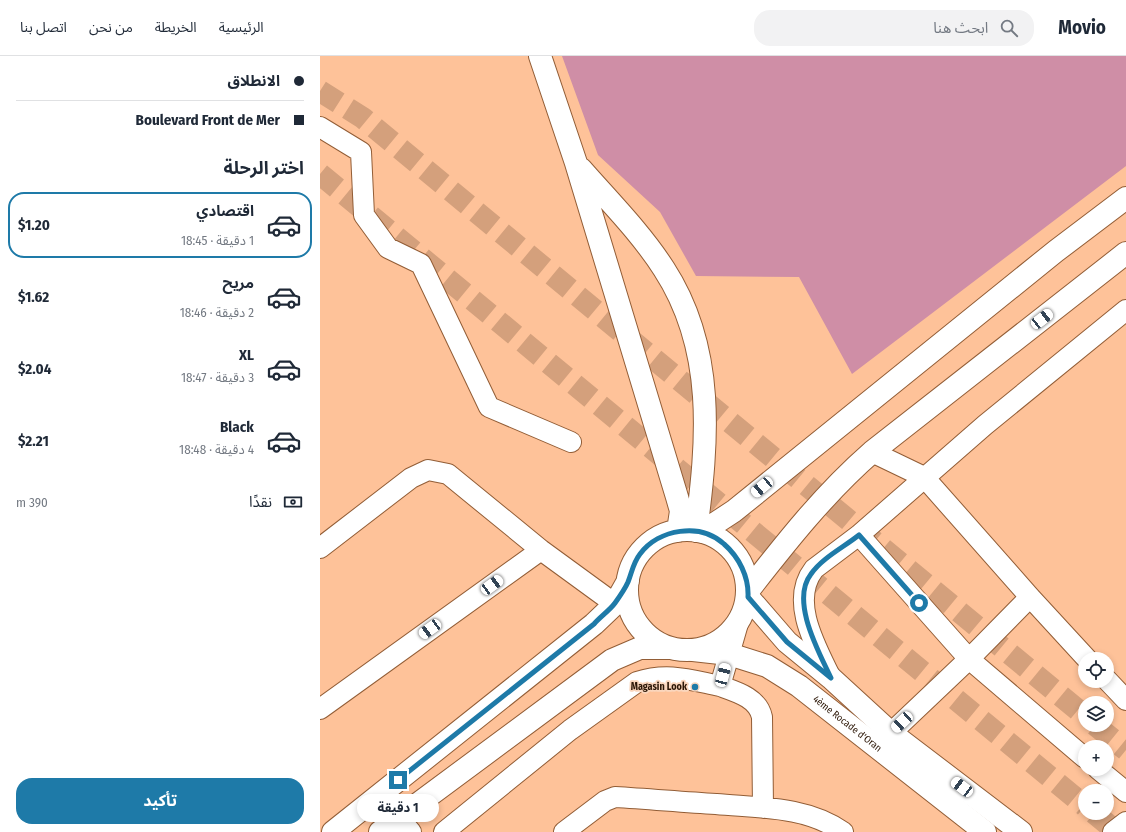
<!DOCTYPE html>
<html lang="ar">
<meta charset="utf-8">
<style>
:root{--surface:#fff;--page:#f2f2f3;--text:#1f2937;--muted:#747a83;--line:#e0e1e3;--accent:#1e7aa8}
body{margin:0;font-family:"Fira Sans Condensed","Noto Sans Arabic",sans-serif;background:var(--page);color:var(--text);direction:rtl;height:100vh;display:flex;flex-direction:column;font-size:15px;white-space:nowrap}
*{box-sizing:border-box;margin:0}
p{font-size:13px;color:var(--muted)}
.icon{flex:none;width:22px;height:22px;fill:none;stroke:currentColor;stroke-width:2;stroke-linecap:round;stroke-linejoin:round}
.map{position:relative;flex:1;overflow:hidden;direction:ltr}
.details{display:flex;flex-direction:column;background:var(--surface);width:320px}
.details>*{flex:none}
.guide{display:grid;align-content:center;height:88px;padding:0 16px;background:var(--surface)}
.fabs{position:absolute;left:758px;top:596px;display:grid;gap:8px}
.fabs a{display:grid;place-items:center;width:36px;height:36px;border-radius:50%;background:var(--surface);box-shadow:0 2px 6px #0003;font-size:20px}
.end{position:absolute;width:18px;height:18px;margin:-9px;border:5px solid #1e7aa8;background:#fff;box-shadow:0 0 0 2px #fff}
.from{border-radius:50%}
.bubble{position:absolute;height:28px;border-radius:14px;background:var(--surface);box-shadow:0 2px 6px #0003;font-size:13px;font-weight:700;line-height:28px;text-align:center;direction:rtl}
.car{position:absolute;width:12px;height:24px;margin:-12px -6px;border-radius:5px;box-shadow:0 0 3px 1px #0007;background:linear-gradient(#fff 24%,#345 0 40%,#fff 0 76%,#345 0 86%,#fff 0)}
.guide b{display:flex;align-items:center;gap:14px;height:38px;font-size:15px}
.guide b+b{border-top:1px solid var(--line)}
.guide i{width:10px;height:10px;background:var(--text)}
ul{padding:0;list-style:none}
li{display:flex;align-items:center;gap:12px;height:66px;margin:0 8px 6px;padding:0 8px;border:2px solid transparent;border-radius:16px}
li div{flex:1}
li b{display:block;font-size:15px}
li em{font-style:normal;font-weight:700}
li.current{border-color:var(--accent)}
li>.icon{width:36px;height:36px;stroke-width:1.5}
h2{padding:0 16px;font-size:18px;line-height:48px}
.pay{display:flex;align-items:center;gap:10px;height:44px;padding:0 16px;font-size:15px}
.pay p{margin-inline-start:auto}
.primary-button{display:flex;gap:8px;margin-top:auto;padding:8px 16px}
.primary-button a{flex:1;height:46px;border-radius:16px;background:var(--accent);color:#fff;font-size:16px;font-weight:700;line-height:46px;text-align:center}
header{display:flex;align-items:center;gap:24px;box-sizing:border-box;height:56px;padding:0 20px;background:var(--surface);border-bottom:1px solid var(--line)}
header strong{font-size:19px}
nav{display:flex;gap:22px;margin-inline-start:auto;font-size:14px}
.search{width:280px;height:36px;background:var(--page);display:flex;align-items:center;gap:10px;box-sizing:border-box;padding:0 14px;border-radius:16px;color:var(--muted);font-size:15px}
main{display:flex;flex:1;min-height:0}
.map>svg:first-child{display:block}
.green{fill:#cf8ea6}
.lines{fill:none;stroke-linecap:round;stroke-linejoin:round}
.highway-tunnel{stroke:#d4a07c;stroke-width:22;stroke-dasharray:22 11;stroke-linecap:butt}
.minor-casing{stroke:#925d36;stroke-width:22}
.major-casing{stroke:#925d36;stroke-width:24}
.highway-casing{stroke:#925d36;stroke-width:24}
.minor{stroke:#fff;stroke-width:20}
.major{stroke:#fff;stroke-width:22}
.highway{stroke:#fff;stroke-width:22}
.route{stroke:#1e7aa8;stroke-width:5}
.poi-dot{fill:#1e7aa8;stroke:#fad6bd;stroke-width:1.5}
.labels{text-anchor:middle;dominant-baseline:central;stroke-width:3.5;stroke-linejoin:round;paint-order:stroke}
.poi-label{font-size:10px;font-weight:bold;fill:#2b1606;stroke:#fad6bd;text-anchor:end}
.street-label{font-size:10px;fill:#2b1606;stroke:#fad6bd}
</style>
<header>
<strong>Movio</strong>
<div class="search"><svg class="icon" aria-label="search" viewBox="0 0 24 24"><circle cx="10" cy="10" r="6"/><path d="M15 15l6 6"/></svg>ابحث هنا</div>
<nav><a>الرئيسية</a><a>الخريطة</a><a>من نحن</a><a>اتصل بنا</a></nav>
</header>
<main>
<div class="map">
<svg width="806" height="776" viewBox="0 0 806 776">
<rect width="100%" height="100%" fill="#fec299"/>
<!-- green -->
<path class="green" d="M242 0H806V110L532 318 479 221 376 220 340 156 278 99Z"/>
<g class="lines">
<!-- highway-tunnel -->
<path class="highway-tunnel" d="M0 35 43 62 765 660
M0 118 765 750
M775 669 806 694
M774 757 797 776"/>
<defs>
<path id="minor" d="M0 71 41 96 44 159 68 192 101 208 169 351 251 386
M552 396 604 421 710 541 767 603
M539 479 649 603 765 702
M0 492 91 422 108 414 128 418 221 494 295 548
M511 622C496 591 469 545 494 513L539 479 665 369 806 254
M787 624 806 644
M400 630C417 636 438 642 442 661L443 752
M0 653 221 494
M571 677 649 603 710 541
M778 713 806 736
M79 762 91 776
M124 776 250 674 317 626C348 616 370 624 400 630L419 564
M244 776 285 745 295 741C329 743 362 746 396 748 439 752 486 750 523 776
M793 776 806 766"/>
<path id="major" d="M220 0 256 107 357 441 361 455 358 475
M261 113C289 145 321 177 344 213 396 293 388 385 376 475
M307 534a60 60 0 1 1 120 0a60 60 0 1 1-120 0Z
M382 476 414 455 736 195 806 142
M428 535C467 485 505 437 552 396L806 197
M13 776 274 568 295 548 308 525
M60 776 292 604 320 592H350"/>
<g id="highway">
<path d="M428 541 467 586 511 622 571 677 701 776"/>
<path id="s1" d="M373 594 409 598 447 610 479 630 665 776"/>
</g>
</defs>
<!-- minor casing -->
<use href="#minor" class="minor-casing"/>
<!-- major casing -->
<use href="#major" class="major-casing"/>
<!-- highway casing -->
<use href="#highway" class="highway-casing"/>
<!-- minor -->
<use href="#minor" class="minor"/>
<!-- major -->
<use href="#major" class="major"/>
<!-- highway -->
<use href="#highway" class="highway"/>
</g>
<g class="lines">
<!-- route -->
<path class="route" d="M78 724 274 568C280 561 290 554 295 547 300 540 305 533 308 526 312 516 313 507 320 498 339 473 380 466 404 488 419 501 429 521 428 541L467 586 511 622C499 596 470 545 491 518 502 502 524 491 539 479L599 547"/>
</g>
<!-- markers -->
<circle class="poi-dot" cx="375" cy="631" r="4"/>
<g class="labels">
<!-- poi labels -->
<g class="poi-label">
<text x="367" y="631">Magasin Look</text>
</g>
<!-- street labels -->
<g class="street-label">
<text stroke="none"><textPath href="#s1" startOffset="175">4ème Rocade d'Oran</textPath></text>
</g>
</g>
</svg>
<div class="fabs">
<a><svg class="icon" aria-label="locate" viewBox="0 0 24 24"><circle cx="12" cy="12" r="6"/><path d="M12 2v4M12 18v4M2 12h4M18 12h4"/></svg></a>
<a><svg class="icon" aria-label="layers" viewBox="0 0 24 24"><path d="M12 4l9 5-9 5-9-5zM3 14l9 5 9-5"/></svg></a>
<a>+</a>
<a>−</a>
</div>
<i class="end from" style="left:599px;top:547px"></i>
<i class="end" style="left:78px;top:724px"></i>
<div class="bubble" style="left:37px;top:738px;width:82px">1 دقيقة</div>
<i class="car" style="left:722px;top:263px;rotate:52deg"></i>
<i class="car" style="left:442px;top:431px;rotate:230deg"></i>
<i class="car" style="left:172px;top:529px;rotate:54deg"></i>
<i class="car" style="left:110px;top:573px;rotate:234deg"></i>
<i class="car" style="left:403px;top:619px;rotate:15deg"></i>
<i class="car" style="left:582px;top:666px;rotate:227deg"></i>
<i class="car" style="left:642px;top:731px;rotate:307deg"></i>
</div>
<section class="details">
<div class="guide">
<b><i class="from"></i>الانطلاق</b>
<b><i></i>Boulevard Front de Mer</b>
</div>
<h2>اختر الرحلة</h2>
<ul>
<li class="current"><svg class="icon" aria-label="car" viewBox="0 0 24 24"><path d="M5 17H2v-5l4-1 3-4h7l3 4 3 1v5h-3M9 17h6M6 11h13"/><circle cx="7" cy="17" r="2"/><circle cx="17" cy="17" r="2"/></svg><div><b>اقتصادي</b><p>1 دقيقة · 18:45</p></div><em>$1.20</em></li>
<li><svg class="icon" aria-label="car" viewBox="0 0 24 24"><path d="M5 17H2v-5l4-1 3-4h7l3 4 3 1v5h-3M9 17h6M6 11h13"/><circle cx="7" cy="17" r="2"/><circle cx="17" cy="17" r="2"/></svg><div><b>مريح</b><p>2 دقيقة · 18:46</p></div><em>$1.62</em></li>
<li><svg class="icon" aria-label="car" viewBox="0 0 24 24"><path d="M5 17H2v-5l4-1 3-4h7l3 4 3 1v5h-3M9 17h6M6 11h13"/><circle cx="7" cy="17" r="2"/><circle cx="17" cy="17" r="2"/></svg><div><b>XL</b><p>3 دقيقة · 18:47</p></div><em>$2.04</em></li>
<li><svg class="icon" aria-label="car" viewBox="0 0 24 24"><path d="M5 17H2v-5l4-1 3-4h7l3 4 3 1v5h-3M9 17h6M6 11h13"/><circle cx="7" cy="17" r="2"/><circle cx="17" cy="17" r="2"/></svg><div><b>Black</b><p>4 دقيقة · 18:48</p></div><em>$2.21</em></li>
</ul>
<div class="pay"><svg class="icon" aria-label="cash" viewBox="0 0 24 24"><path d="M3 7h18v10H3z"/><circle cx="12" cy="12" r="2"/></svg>نقدًا<p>390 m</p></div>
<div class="primary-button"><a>تأكيد</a></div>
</section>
</main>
